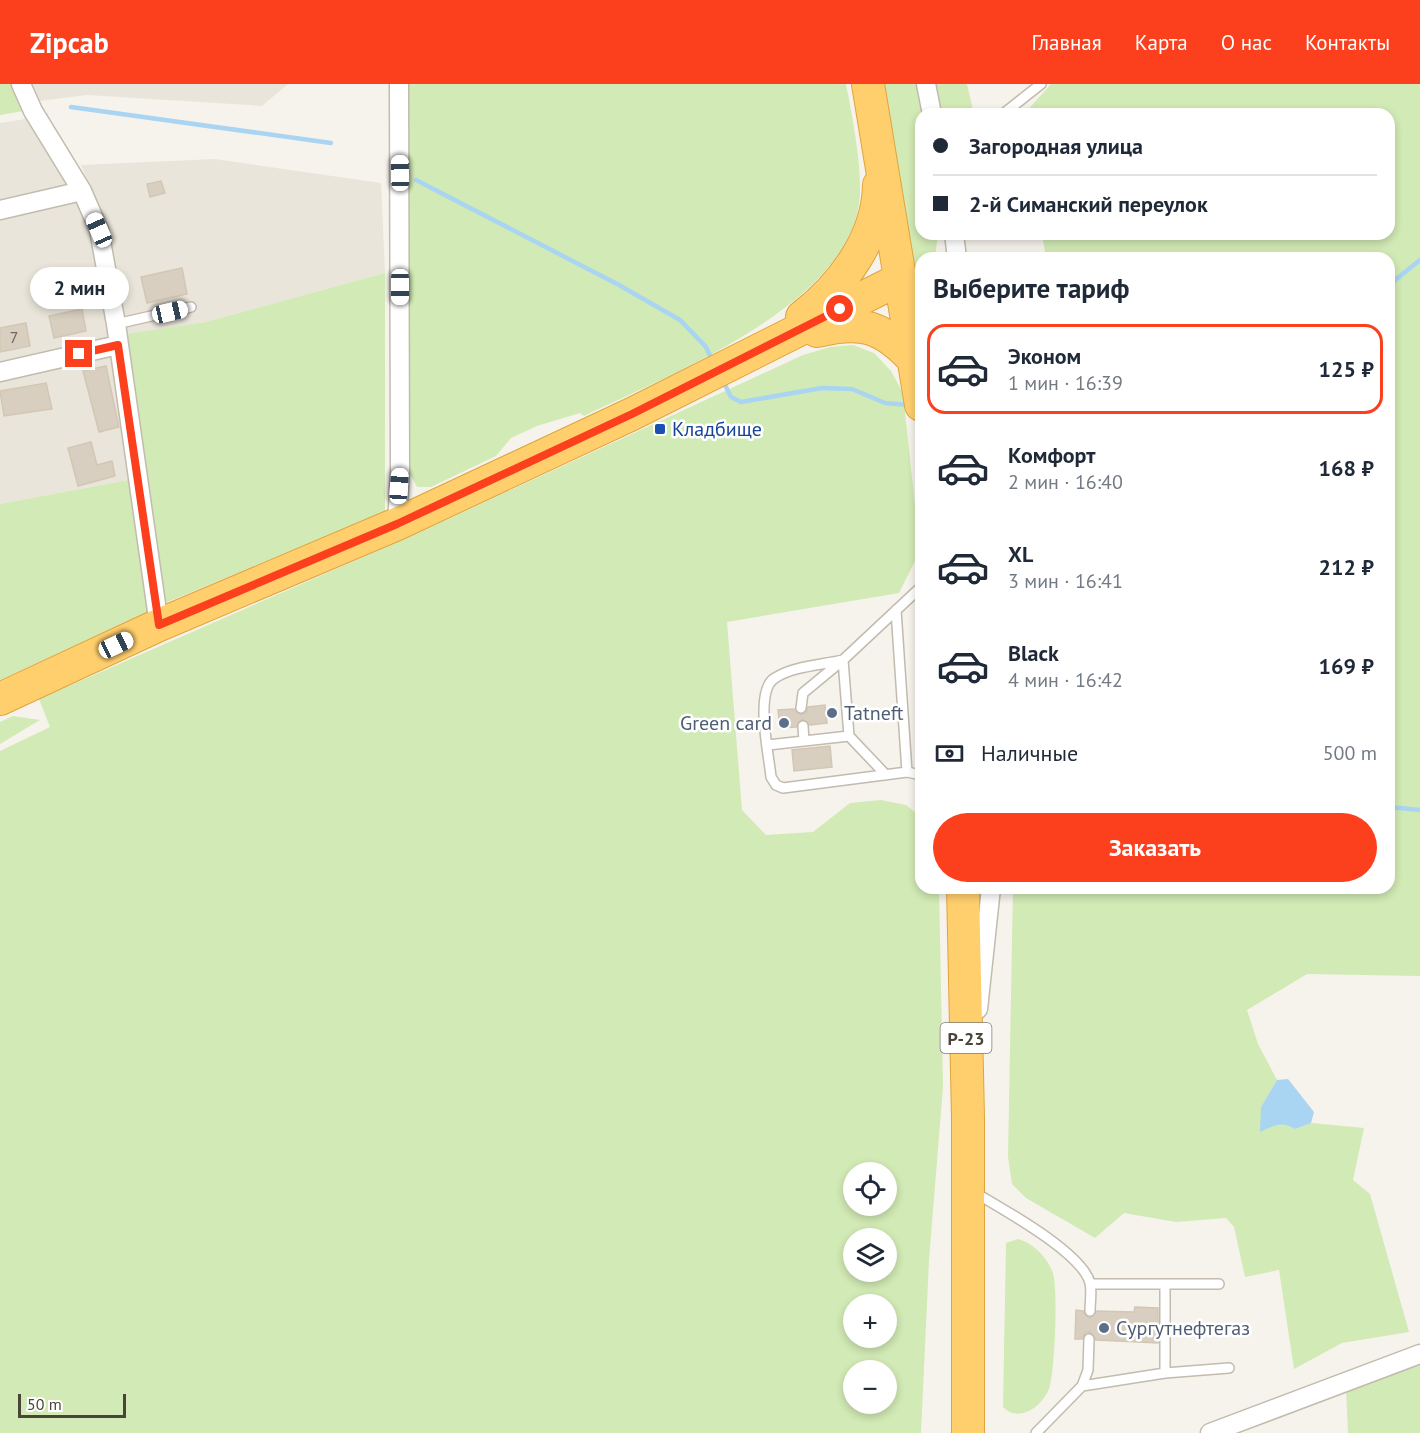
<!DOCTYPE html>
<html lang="ru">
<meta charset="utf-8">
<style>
:root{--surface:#fff;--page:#f6f6f7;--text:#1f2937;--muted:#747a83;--line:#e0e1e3;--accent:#fc3f1d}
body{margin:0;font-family:"PT Sans",sans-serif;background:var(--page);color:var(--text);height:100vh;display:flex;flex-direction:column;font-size:22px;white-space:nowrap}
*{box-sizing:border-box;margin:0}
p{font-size:20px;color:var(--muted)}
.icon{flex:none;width:33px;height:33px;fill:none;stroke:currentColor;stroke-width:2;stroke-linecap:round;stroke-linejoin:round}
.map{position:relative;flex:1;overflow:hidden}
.side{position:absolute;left:915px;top:168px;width:480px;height:642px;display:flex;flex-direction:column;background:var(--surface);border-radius:18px;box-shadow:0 3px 9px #0003}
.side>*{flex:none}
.hud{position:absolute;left:915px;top:24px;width:480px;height:132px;border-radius:18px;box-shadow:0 3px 9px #0003;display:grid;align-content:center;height:132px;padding:0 18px;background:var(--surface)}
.controls{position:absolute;left:843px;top:1078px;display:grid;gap:12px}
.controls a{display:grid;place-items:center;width:54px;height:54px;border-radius:50%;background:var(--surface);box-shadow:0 3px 9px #0003;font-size:30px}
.scale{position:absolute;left:18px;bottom:15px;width:108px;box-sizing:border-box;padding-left:6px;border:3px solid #4b4439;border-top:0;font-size:16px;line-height:21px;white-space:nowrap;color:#4b4439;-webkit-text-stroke:4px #fff;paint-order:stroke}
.end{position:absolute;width:27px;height:27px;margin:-14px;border:8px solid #fc3f1d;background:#fff;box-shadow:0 0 0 3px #fff}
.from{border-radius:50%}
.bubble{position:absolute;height:42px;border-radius:21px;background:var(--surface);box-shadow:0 3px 9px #0003;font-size:20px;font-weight:800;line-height:42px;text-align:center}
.car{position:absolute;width:18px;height:36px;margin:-18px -9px;border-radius:8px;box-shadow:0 0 4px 2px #0007;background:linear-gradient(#fff 24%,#345 0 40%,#fff 0 76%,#345 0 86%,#fff 0)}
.hud b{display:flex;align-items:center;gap:21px;height:57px;font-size:22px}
.hud b+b{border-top:2px solid var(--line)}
.hud i{width:15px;height:15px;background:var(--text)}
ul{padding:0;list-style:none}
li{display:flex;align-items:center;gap:18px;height:90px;margin:0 12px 9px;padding:0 6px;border:3px solid transparent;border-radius:18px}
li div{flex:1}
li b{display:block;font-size:22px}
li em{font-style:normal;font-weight:800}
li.selected{border-color:var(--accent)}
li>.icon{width:54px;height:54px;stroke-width:1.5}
h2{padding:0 18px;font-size:27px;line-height:72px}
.pay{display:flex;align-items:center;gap:15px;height:66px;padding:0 18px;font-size:22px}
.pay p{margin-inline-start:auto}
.cta{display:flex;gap:12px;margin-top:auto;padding:12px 18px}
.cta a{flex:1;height:69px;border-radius:36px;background:var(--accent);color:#fff;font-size:24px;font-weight:800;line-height:69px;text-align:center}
header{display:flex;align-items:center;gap:36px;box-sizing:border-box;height:84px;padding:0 30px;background:var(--accent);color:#fff}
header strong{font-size:28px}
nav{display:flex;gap:33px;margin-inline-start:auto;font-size:21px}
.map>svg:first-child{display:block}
.residential{fill:#eae5da}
.green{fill:#d2eab5;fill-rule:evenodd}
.water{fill:#a9d4f2}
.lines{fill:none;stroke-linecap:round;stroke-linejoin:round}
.stream{stroke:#a9d4f2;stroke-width:4.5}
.building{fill:#d8cfc1;stroke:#d3c7b4;stroke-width:1.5}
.lane-casing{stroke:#c2bbae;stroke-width:12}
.street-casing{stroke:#c2bbae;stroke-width:21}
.highway-casing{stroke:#e0a43c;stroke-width:34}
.lane{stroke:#fff;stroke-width:9}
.street{stroke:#fff;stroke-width:18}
.highway{stroke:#ffcf6e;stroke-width:32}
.route{stroke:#fc3f1d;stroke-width:8}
.transit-dot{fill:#1a4fb4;stroke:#fff;stroke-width:2}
.service-dot{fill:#5c6f8a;stroke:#fff;stroke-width:2}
.labels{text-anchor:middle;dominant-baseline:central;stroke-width:5;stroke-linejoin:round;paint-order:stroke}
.number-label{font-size:16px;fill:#6e675b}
.shield{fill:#fff;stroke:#817c74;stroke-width:1.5}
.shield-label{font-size:18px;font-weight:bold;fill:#4b4439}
.transit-label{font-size:20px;fill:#164399;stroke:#fff;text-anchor:start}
.service-label{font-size:20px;fill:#4e5e75;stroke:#fff;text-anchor:start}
</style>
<header>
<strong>Zipcab</strong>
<nav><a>Главная</a><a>Карта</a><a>О нас</a><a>Контакты</a></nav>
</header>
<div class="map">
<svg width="1420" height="1349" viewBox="0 0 1420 1349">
<rect width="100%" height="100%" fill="#f6f3ec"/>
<!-- residential -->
<path class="residential" d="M33 0H288L262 22 87 11 40 17Z
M32 34 96 149 113 241 128 396 0 420V39Z
M215 75 381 99 385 189 206 238 125 250 108 143 81 81Z"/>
<!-- green -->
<path class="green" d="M0 0H17L29 26 0 31Z
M407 0H846C852 31 861 77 860 109 856 219 669 291 584 332L580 329 537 342 511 354 496 372 431 403H417L409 388Z
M879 0H916L922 30 921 150H938L935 174H921V237Z
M933 0H967L974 30H941Z
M1051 0H1420V892L1307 890 1247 926 1258 960 1277 996 1261 1023 1264 1046C1275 1039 1284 1037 1295 1045L1311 1039 1364 1044 1353 1096 1370 1110 1409 1248 1342 1259 1294 1285 1279 1186 1245 1193 1234 1143 1226 1134 1176 1138 1124 1129 1095 1154 1026 1114 1012 1100 1008 1073 1013 804H1389V174H1046L1042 150H1389V30H1024Z
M385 189V428L165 519 125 250 206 238Z
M853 261 874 269 891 287 903 309 919 459 915 477 899 509 727 538 742 726 766 751 813 748 850 719 881 716 906 721 921 733V804H939L943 1003 929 1176 921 1349H0V667L50 643 39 615 409 453 803 271 830 263ZM854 1089H886V1122H854ZM854 1155H886V1188H854ZM854 1221H886V1254H854ZM854 1287H886V1320H854Z
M128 396 148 528 0 596V420Z
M13 632 40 636 0 660V638Z
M1018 1155C1033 1159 1047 1173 1053 1189 1058 1205 1055 1288 1049 1305 1045 1315 1034 1327 1023 1329 1015 1331 1009 1329 1003 1323L1006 1159Z
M1420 1276V1349H1348L1346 1304Z"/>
<!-- water -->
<path class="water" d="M1288 995 1314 1028 1311 1039 1295 1045C1281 1036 1273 1042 1260 1048L1261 1023 1277 996Z"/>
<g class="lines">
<!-- stream -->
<path class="stream" d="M71 23 331 59
M416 96 619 201 680 236 706 263 712 276
M1389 201 1420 176
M723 297 731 313 741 318 822 304 852 305 885 319 909 321
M1389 723 1420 726"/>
</g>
<!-- building -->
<path class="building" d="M161 97 165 109 150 113 147 100Z
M182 184 187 210 147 219 141 193Z
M82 225 86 247 54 254 49 232Z
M26 239 30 262 0 268V244Z
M106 282 119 343 99 348 83 287Z
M46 299 52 325 4 332 0 307Z
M91 358 97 381 112 377 115 392 78 402 68 364Z
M825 621 827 639 810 641 802 635 796 643 780 644 778 626 794 625 801 631 806 629 808 623Z
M830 662 832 683 794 687 792 666Z
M1135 1223 1158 1224V1259L1096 1256 1090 1248 1085 1249 1082 1255H1075L1076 1226 1083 1227 1086 1232 1090 1234 1097 1227 1134 1228Z"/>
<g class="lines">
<defs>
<path id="lane" d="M1003 30 1041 0
M116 240 191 223
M896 526 907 688
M843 576C822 581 793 582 775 594 754 606 769 671 771 693L776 701 783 704 907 688 921 691
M843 576 849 652 886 691
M801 624 803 609 843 576 921 503
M803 642 804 657
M768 661 849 652
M974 1108C1002 1125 1082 1168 1090 1199 1092 1207 1090 1218 1090 1227
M1091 1200H1219
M1165 1289V1200
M1082 1302 1165 1289 1229 1284
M1036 1349 1082 1302 1088 1286 1089 1255"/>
<path id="street" d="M21 0 33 27 82 107 99 146 116 240 159 541
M926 0 932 30
M0 126 82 107
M954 150 957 174
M0 288 118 261
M397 440 400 387 399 0
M978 925 991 804
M1210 1349 1420 1270"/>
<path id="highway" d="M868 0 921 321
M802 233C843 201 878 154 879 101
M817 247C862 236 882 242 914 276
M0 615 159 541 397 440 632 330 902 194
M963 804 968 1034V1349"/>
</defs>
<!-- lane casing -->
<use href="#lane" class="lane-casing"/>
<!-- street casing -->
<use href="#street" class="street-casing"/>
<!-- highway casing -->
<use href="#highway" class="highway-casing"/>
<!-- lane -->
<use href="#lane" class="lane"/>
<!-- street -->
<use href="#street" class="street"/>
<!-- highway -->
<use href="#highway" class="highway"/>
</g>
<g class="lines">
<!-- route -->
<path class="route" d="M79 270 118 261 159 541 397 440 632 330 840 225"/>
</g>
<!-- markers -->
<rect class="transit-dot" x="654" y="339" width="12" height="12" rx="3"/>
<g class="service-dot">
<circle cx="832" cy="629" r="6"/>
<circle cx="784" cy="639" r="6"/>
<circle cx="1104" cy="1244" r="6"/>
</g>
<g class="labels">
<!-- number labels -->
<g class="number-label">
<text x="14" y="253">7</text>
</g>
<!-- shield labels -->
<rect class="shield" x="940.5" y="939" width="51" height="30" rx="4.5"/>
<g class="shield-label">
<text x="966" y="954">Р-23</text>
</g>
<!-- transit labels -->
<g class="transit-label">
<text x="672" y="345">Кладбище</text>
</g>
<!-- service labels -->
<g class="service-label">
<text x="844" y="629">Tatneft</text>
<text x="772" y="639" text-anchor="end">Green card</text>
<text x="1116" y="1244">Сургутнефтегаз</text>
</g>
</g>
</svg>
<div class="controls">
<a><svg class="icon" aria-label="locate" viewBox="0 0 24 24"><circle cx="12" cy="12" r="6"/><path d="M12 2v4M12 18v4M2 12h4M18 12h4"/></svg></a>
<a><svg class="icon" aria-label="layers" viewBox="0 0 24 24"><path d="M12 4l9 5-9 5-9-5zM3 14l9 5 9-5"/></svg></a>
<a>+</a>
<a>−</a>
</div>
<div class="scale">50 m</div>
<i class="end from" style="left:840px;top:225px"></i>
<i class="end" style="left:79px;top:270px"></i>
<div class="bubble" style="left:30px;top:183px;width:99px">2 мин</div>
<i class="car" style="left:400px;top:89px;rotate:359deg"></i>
<i class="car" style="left:99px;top:146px;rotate:336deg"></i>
<i class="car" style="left:400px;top:203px;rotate:180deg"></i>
<i class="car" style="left:170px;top:228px;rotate:77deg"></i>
<i class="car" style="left:399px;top:402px;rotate:4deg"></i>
<i class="car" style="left:116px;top:561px;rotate:65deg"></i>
<div class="hud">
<b><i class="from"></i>Загородная улица</b>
<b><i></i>2-й Симанский переулок</b>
</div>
<section class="side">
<h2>Выберите тариф</h2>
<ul>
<li class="selected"><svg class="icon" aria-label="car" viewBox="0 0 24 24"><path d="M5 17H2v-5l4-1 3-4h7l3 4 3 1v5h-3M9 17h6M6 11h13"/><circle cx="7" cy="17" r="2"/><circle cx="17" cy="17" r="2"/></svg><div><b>Эконом</b><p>1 мин · 16:39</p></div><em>125 ₽</em></li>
<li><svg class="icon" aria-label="car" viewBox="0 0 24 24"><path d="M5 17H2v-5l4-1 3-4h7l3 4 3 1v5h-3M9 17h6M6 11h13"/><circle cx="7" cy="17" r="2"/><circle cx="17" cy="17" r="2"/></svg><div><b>Комфорт</b><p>2 мин · 16:40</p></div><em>168 ₽</em></li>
<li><svg class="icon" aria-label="car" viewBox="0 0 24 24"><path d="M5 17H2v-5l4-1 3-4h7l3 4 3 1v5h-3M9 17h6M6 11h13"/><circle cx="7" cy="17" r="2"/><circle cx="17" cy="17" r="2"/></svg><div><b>XL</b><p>3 мин · 16:41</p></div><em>212 ₽</em></li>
<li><svg class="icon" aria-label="car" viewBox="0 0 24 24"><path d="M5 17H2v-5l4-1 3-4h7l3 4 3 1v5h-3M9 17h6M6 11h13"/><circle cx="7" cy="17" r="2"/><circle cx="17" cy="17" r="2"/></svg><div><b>Black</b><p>4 мин · 16:42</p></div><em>169 ₽</em></li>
</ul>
<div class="pay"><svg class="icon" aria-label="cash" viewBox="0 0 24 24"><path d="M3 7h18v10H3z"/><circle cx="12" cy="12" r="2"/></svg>Наличные<p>500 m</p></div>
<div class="cta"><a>Заказать</a></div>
</section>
</div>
